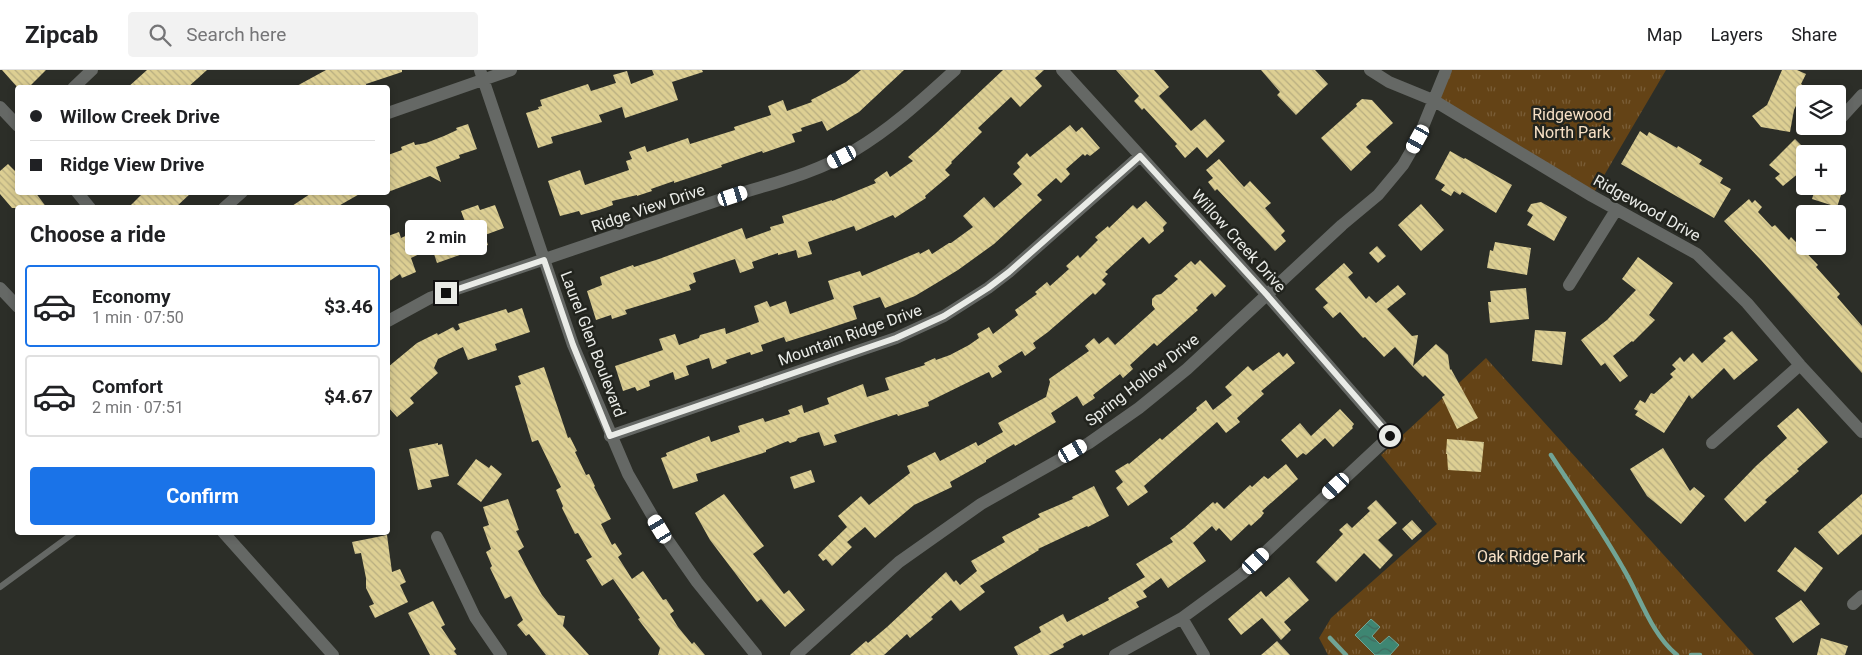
<!DOCTYPE html>
<meta charset="utf-8">
<style>
:root{--surface:#fff;--page:#f2f2f2;--text:#202124;--muted:#757577;--line:#e0e0e0;--accent:#1a73e8}
body{margin:0;font-family:Roboto,sans-serif;background:var(--page);color:var(--text);height:100vh;display:flex;flex-direction:column;font-size:19px;white-space:nowrap}
*{box-sizing:border-box;margin:0}
p{font-size:16px;color:var(--muted)}
.icon{flex:none;width:28px;height:28px;fill:none;stroke:currentColor;stroke-width:2;stroke-linecap:round;stroke-linejoin:round}
.map{position:relative;flex:1;overflow:hidden}
.side{position:absolute;left:15px;top:135px;width:375px;height:330px;display:flex;flex-direction:column;background:var(--surface);border-radius:5px;box-shadow:0 2px 8px #0003}
.side>*{flex:none}
.hud{position:absolute;left:15px;top:15px;width:375px;height:110px;border-radius:5px;box-shadow:0 2px 8px #0003;display:grid;align-content:center;height:110px;padding:0 15px;background:var(--surface)}
.fabs{position:absolute;left:1796px;top:15px;display:grid;gap:10px}
.fabs a{display:grid;place-items:center;width:50px;height:50px;border-radius:5px;background:var(--surface);box-shadow:0 2px 8px #0003;font-size:25px}
.end{position:absolute;width:22px;height:22px;margin:-11px;border:6px solid #e9ebe7;background:#111;box-shadow:0 0 0 2px #111}
.from{border-radius:50%}
.bubble{position:absolute;height:35px;border-radius:5px;background:var(--surface);box-shadow:0 2px 8px #0003;font-size:16px;font-weight:700;line-height:35px;text-align:center}
.car{position:absolute;width:15px;height:30px;margin:-15px -8px;border-radius:6px;box-shadow:0 0 4px 1px #0007;background:linear-gradient(#fff 24%,#345 0 40%,#fff 0 76%,#345 0 86%,#fff 0)}
.hud b{display:flex;align-items:center;gap:18px;height:48px;font-size:19px}
.hud b+b{border-top:1px solid var(--line)}
.hud i{width:12px;height:12px;background:var(--text)}
ul{padding:0;list-style:none}
li{display:flex;align-items:center;gap:15px;height:82px;margin:0 10px 8px;padding:0 5px;border:2px solid var(--line);border-radius:5px}
li div{flex:1}
li b{display:block;font-size:19px}
li em{font-style:normal;font-weight:700}
li.current{border-color:var(--accent)}
li>.icon{width:45px;height:45px;stroke-width:1.5}
h2{padding:0 15px;font-size:22px;line-height:60px}
.cta{display:flex;gap:10px;margin-top:auto;padding:10px 15px}
.cta a{flex:1;height:58px;border-radius:5px;background:var(--accent);color:#fff;font-size:20px;font-weight:700;line-height:58px;text-align:center}
header{display:flex;align-items:center;gap:30px;box-sizing:border-box;height:70px;padding:0 25px;background:var(--surface);border-bottom:1px solid var(--line)}
header strong{font-size:24px}
nav{display:flex;gap:28px;margin-inline-start:auto;font-size:18px}
.search{width:350px;height:45px;background:var(--page);display:flex;align-items:center;gap:12px;box-sizing:border-box;padding:0 18px;border-radius:5px;color:var(--muted);font-size:19px}
.map>svg:first-child{display:block}
.park{fill:url(#park-tufts)}
.water{fill:url(#water-waves);stroke:#71a495}
.lines{fill:none;stroke-linecap:round;stroke-linejoin:round}
.stream{stroke:#71a495;stroke-width:4.5}
.building{fill:url(#building-back-hatch)}
.service{stroke:#656865;stroke-width:6}
.minor{stroke:#656865;stroke-width:12}
.tertiary{stroke:#656865;stroke-width:12}
.route{stroke:#e9ebe7;stroke-width:6}
.labels{text-anchor:middle;dominant-baseline:central;stroke-width:5;stroke-linejoin:round;paint-order:stroke}
.park-label{font-size:16px;fill:#f7e0c5;stroke:#22241e}
.street-label{font-size:16px;fill:#e9ebe7;stroke:#22241e}
</style>
<header>
<strong>Zipcab</strong>
<div class="search"><svg class="icon" aria-label="search" viewBox="0 0 24 24"><circle cx="10" cy="10" r="6"/><path d="M15 15l6 6"/></svg>Search here</div>
<nav><a>Map</a><a>Layers</a><a>Share</a></nav>
</header>
<div class="map">
<svg width="1862" height="585" viewBox="0 0 1862 585">
<defs>
<pattern id="park-tufts" width="24" height="20" patternUnits="userSpaceOnUse" patternTransform="scale(1.25)"><rect width="24" height="20" fill="#644316"/><path d="M3 7l-1-3M5 7V3M7 7l1-3M15 17l-1-3M17 17v-4M19 17l1-3" fill="none" stroke="#7a5e38"/></pattern>
<pattern id="water-waves" width="16" height="10" patternUnits="userSpaceOnUse" patternTransform="scale(1.25)"><rect width="16" height="10" fill="#3e8672"/><path d="M0 5q4-4 8 0t8 0" fill="none" stroke="#416c60"/></pattern>
<pattern id="building-back-hatch" width="6" height="6" patternUnits="userSpaceOnUse" patternTransform="scale(1.25)"><rect width="6" height="6" fill="#ddcf93"/><path d="M-1 5l2 2M0 0l6 6M5-1l2 2" fill="none" stroke="#b7ad80"/></pattern>
</defs>
<rect width="100%" height="100%" fill="#2c2e28"/>
<!-- park -->
<path class="park" d="M1446 0H1666L1592 126 1433 30Z
M1486 288 1754 585H1328L1319 568 1331 548 1437 454 1381 385Z"/>
<!-- water -->
<path class="water" d="M1371 549 1380 557 1372 566 1380 574 1389 566 1399 575 1390 585H1375L1355 565Z"/>
<g class="lines">
<!-- stream -->
<path class="stream" d="M1551 385C1575 422 1601 459 1623 498 1640 526 1651 564 1677 585
M1330 568 1346 585
M1691 585H1700"/>
</g>
<!-- building -->
<path class="building" d="M2 0H46L28 18H18Z
M147 0H207L187 18H127Z
M326 0H402V2L366 14 367 18H293Z
M652 0H702L703 2 672 12 678 30 625 48 622 37 599 45 602 52 551 67 553 73 538 78 526 43 539 39 538 37 542 36 540 30 588 14 591 21 616 13 613 5 627 1 631 14 654 5Z
M861 0H904L859 42 827 61 822 51 801 58 802 61 792 64 795 72 763 83 762 81 721 95 722 97 674 113V111L651 119 652 121 637 126V125L612 131 613 135 599 140 581 145 579 141 560 146 548 111 580 100 585 115 629 100 626 91 632 89 629 82 645 76 647 82 688 68 690 74 735 60 734 57 771 45 768 36 783 30 787 41 812 32 811 30 846 12Z
M1003 0H1044L1035 8 1042 16 1020 37 1011 27 978 58 982 62 951 92 952 93 945 100 950 105 925 126 926 128 895 148 893 145 856 161 854 156 808 172 812 184 798 188 796 180 778 185V183L752 192 754 198 740 203 735 189 693 203 696 212 689 215 691 220 625 240 627 244 612 249 611 245 596 250 587 221 602 215 600 207 633 195 634 197 659 189 742 158 746 169 757 165 771 160 770 157 784 153 782 146 832 130V131L876 113 874 110 887 101 890 107 913 91 908 87 936 63Z
M1116 0H1154L1169 17 1159 26 1191 61 1205 49 1225 71 1207 88 1197 77 1185 88 1175 76 1177 74 1144 38 1142 40 1134 31 1139 26Z
M1261 0H1315L1328 14 1296 45 1277 25 1280 22Z
M1782 0H1797L1806 4 1801 14 1805 17 1794 40 1790 62 1761 57 1752 46 1767 35Z
M1362 29 1372 30 1393 53 1366 77 1371 82 1351 101 1321 68 1357 36 1356 34Z
M468 54 477 79 459 85 460 88 436 97 441 112 430 106 388 122V85L402 80 401 77 414 72 415 75 426 73 444 66 457 60 456 58Z
M1070 55 1076 62 1082 57 1100 78 1090 86 1087 84 1085 86 1083 84 1066 99 1070 104 1061 113 1056 108 1037 125 1042 130 994 174 958 200 935 214 915 226 885 238 880 227 853 236 857 249 824 260 786 272 784 267 761 275 763 281 751 285 750 282 726 290 727 293 712 299 709 288 686 296 689 305 675 310 673 302 649 311 650 316 637 321 635 317 623 321 615 296 663 280 659 269 675 264 679 275 699 268 700 265 725 258 726 264 759 252 754 236 767 231 770 237 786 231 790 244 834 229 828 211 860 201 862 206 919 182 920 184 929 179 932 184 949 173H951L973 157 963 146 984 127 994 138 1022 114 1013 104 1020 97 1017 93 1027 83 1030 87Z
M1640 61 1647 66 1649 62 1677 78 1678 76 1702 90 1699 94 1723 108 1720 113 1731 119 1714 148 1621 94Z
M1795 69 1805 79V98L1783 116 1775 108 1780 104 1769 95Z
M1450 81 1464 89 1465 88 1512 115 1496 143 1462 122 1460 125 1454 121 1451 126 1441 120 1445 115 1435 109Z
M1219 89 1244 117 1250 111 1271 133 1265 138 1285 161 1281 165 1286 171 1275 181 1217 119 1215 121 1208 112 1213 108 1206 100Z
M8 94 18 104V122H35L47 138H12L0 124V101Z
M1816 116H1844L1837 137 1812 129Z
M144 122H192L175 138H128Z
M313 122H363L335 138H289Z
M1749 129 1752 133 1755 130 1762 137 1758 142 1772 157 1775 155 1789 170 1791 167 1818 195 1816 197 1840 224 1837 227 1862 256V303L1761 190 1724 151Z
M1146 131 1167 153 1163 157 1164 161 1149 174 1143 167 1105 202 1108 204 1102 210 1106 214 1095 225 1093 223 1048 262 1033 273 1036 278 1025 286 1022 281 998 296 1002 302 992 308 989 302 928 332 929 336 898 346 897 344 834 365 837 372 824 376 819 362 798 368 796 371 790 373 788 371 766 380V382L696 404 698 411 673 419 661 388 667 386 666 383 709 366 711 372 740 362 738 356 763 348 765 352 790 344 788 340 802 335 804 343 829 334 827 328 863 314 867 327 889 320 885 308 925 295 924 293 935 288 936 290 950 285 969 275 979 268 977 264 989 257 993 264 1018 245 1015 240 1037 224 1035 222 1047 212 1050 216 1069 199 1066 196 1078 185 1080 188 1098 170 1095 167 1108 156 1109 158 1133 135 1137 139Z
M1541 132 1567 147 1554 171 1527 155 1533 145 1527 141 1531 134Z
M1421 134 1444 160 1421 181 1398 155Z
M478 135 480 140 495 135 504 158 485 165 488 175 437 193 432 178 411 188 416 202 402 208 400 204 388 212V166L399 162 401 168 412 163 415 169 430 164 465 152 461 141Z
M1495 172 1531 178 1527 205 1487 198 1490 180 1493 181Z
M1377 176 1386 186 1378 193 1369 183Z
M1638 187 1673 213 1649 245 1655 250 1633 272 1632 271 1613 286 1628 306 1620 312 1605 293 1601 296 1581 270 1607 250 1636 220 1622 209Z
M1200 190 1226 216 1215 227 1212 223 1196 238 1198 240 1157 276 1154 273 1130 295 1133 299 1123 308 1120 304 1093 325 1095 328 1083 336 1077 326 1051 343 1056 352 1015 376 1014 374 986 390V392L950 412 952 417 914 435 875 468 865 457 847 472 852 477 832 496 826 489 823 491 818 485 847 457 838 446 861 426 869 435 910 403 907 396 935 382 940 391 976 372 978 376 1003 362 998 353 1046 327 1050 312 1049 309 1089 281 1085 276 1094 268 1099 274 1108 267 1115 275 1155 239 1152 235V229L1156 225 1161 224 1178 209 1174 206 1191 191 1195 195Z
M1344 193 1353 203 1348 207 1366 229 1369 226 1376 233 1398 215 1406 224 1387 239 1412 266 1418 265 1413 296 1436 274 1444 281 1448 285 1450 300 1451 299 1478 348 1457 359 1442 327 1445 325 1425 305 1423 307 1413 297 1395 277 1384 287 1365 267 1363 268 1340 242 1333 248 1323 237 1328 233 1315 219Z
M1526 218 1529 249 1490 253 1488 232H1491L1490 221Z
M522 238 530 262 495 274 497 280 468 290 463 277 438 289 434 298 438 303 410 328 414 333 397 347 388 337V297L417 273 437 263 438 265 453 257 456 261 460 259 458 254 506 239 508 243Z
M1535 260 1566 262 1562 295 1532 291Z
M1732 261 1758 290 1747 299 1734 310 1724 298 1692 329 1689 325 1664 363 1635 345 1638 341 1634 339 1640 330 1645 333 1651 323 1654 324 1673 307 1670 304 1676 299 1672 295 1680 287 1684 292 1693 283 1702 293 1726 271 1723 268Z
M1279 282 1283 287 1287 283 1295 293 1261 321 1264 324 1237 348 1240 352 1226 363 1217 352 1144 416 1148 422 1128 436 1116 418 1123 412 1115 401 1128 393 1129 394 1160 368 1162 370 1197 340 1196 338 1206 330 1213 340 1232 325 1225 317 1248 296 1253 301Z
M544 297 568 368 570 367 577 381 575 382 586 405 589 404 595 416 594 417 611 449 601 454 612 475 615 473 622 484 618 487 632 509 643 501 663 530 666 529 674 541 670 544 678 557 692 574 694 572 705 585H658L660 578 638 549 640 548 613 509 602 516 586 490 592 487 578 463 575 464 562 438 563 436 556 420 561 417 538 370 532 372 515 316 521 314 518 306Z
M1798 338 1828 372 1797 399 1799 401 1765 430 1767 432 1745 452 1724 429 1756 396 1787 368 1777 356Z
M1340 339 1354 354 1352 357 1353 358 1333 377 1325 368 1306 385 1303 383 1297 388 1281 370 1300 353 1311 366Z
M1447 369 1484 372 1481 402 1448 400 1447 384H1446Z
M438 373V375L442 374 449 406 430 410 432 417 418 420 409 379Z
M1663 378 1690 421 1694 417 1705 426 1681 454 1647 426 1630 399Z
M476 389 489 398 491 395 502 404 481 432 457 414Z
M1286 394 1298 409 1262 441 1264 443 1261 447 1251 456 1249 454 1231 471 1219 458 1216 461 1212 456 1193 473 1206 491 1168 518 1161 508 1143 521 1147 527 1136 532 1139 537 1083 566 1082 564 1063 574 1064 577 1049 585H1018L1014 577 1041 562 1039 557 1063 544 1067 552 1109 530 1108 528 1145 507 1136 494 1173 472 1170 468 1184 458 1213 432 1215 434 1217 432 1224 439 1250 415 1252 417 1264 406 1268 409Z
M811 400 815 412 794 419 790 407Z
M1094 416 1109 446 1088 457 1087 456 1038 479 1039 480 980 516 985 522 960 541 951 530 931 547 933 549 910 568 907 564 884 585H850L866 571 868 573 887 557 946 502 954 512 956 510 960 515 977 501 971 491 1005 472 1002 467 1040 447 1038 444 1073 429 1072 427Z
M724 424 764 476 753 484 784 524 789 520 805 540 785 557 761 529 757 532 710 470 695 443Z
M1862 424V464L1838 485 1818 462Z
M508 429 519 460 516 461 524 477 518 481 529 502 542 525 558 545 565 546 563 556 589 585H546L529 564 526 566 517 555 523 550 511 526 505 529 490 498 492 496 486 482 491 479 483 457 489 455 483 437Z
M1376 430 1397 453 1378 470 1393 485 1380 499 1364 483 1336 512 1316 492 1343 464 1339 460 1347 453 1352 458 1370 441 1367 438Z
M1412 450 1422 461 1412 470 1402 459Z
M387 465 392 502 400 499 406 512 400 515 408 532 375 548 369 536 374 534 366 518V508L361 483 355 484 352 472Z
M1795 477 1823 498 1805 522 1777 501Z
M1289 507 1309 530 1284 552 1291 560 1281 570 1262 548 1241 565 1228 549 1261 521 1266 527Z
M1801 530 1820 554 1793 573 1775 548Z
M433 531 445 555 441 557 456 579 454 581 457 585H430L408 543Z
M1821 568 1848 576 1845 585H1817Z
M1277 571 1290 585H1261Z"/>
<g class="lines">
<!-- service -->
<path class="service" d="M0 517 75 462"/>
<!-- minor -->
<path class="minor" d="M480 0 573 275 628 404 660 459 697 512 756 585
M1062 0 1267 225 1390 366 1242 504 1182 548 1115 585
M1370 0 1389 12 1433 30 1592 126 1697 184 1747 233 1800 295 1862 362
M73 18 92 0
M0 37 18 56
M388 43 511 0
M1842 47 1862 25
M77 122 90 138
M224 138 242 122
M1569 215 1616 140
M388 251 430 228C524 197 618 164 713 132 760 116 811 106 855 80 892 58 923 29 955 0
M610 366 896 268 944 246 988 218 1009 202 1140 86
M1712 373 1800 295
M437 467 475 547 501 585
M1853 534 1862 526
M1182 548 1204 585
M796 585 899 492 981 434 1089 373 1139 338 1187 299 1342 155 1378 125 1403 95 1418 69 1446 0"/>
<!-- tertiary -->
<path class="tertiary" d="M0 218 18 237
M223 462 333 585"/>
</g>
<g class="lines">
<!-- route -->
<path class="route" d="M446 223 544 190 573 275 610 366 896 268 944 246 988 218 1009 202 1140 86 1267 225 1390 366"/>
</g>
<g class="labels">
<!-- park labels -->
<g class="park-label">
<text x="1572" y="44">Ridgewood<tspan x="1572" dy="18">North Park</tspan></text>
<text x="1531" y="486">Oak Ridge Park</text>
</g>
<!-- street labels -->
<g class="street-label">
<text transform="translate(648 138) rotate(-19)">Ridge View Drive</text>
<text transform="translate(1647 138) rotate(29)">Ridgewood Drive</text>
<text transform="translate(1239 171) rotate(48)">Willow Creek Drive</text>
<text transform="translate(850 265) rotate(-20)">Mountain Ridge Drive</text>
<text transform="translate(593 274) rotate(69)">Laurel Glen Boulevard</text>
<text transform="translate(1142 310) rotate(-38)">Spring Hollow Drive</text>
</g>
</g>
</svg>
<div class="fabs">
<a><svg class="icon" aria-label="layers" viewBox="0 0 24 24"><path d="M12 4l9 5-9 5-9-5zM3 14l9 5 9-5"/></svg></a>
<a>+</a>
<a>−</a>
</div>
<i class="end from" style="left:1390px;top:366px"></i>
<i class="end" style="left:446px;top:223px"></i>
<div class="bubble" style="left:405px;top:150px;width:82px">2 min</div>
<i class="car" style="left:1418px;top:69px;rotate:209deg"></i>
<i class="car" style="left:842px;top:87px;rotate:243deg"></i>
<i class="car" style="left:733px;top:126px;rotate:72deg"></i>
<i class="car" style="left:1073px;top:381px;rotate:60deg"></i>
<i class="car" style="left:1336px;top:416px;rotate:227deg"></i>
<i class="car" style="left:660px;top:459px;rotate:329deg"></i>
<i class="car" style="left:1256px;top:491px;rotate:47deg"></i>
<div class="hud">
<b><i class="from"></i>Willow Creek Drive</b>
<b><i></i>Ridge View Drive</b>
</div>
<section class="side">
<h2>Choose a ride</h2>
<ul>
<li class="current"><svg class="icon" aria-label="car" viewBox="0 0 24 24"><path d="M5 17H2v-5l4-1 3-4h7l3 4 3 1v5h-3M9 17h6M6 11h13"/><circle cx="7" cy="17" r="2"/><circle cx="17" cy="17" r="2"/></svg><div><b>Economy</b><p>1 min · 07:50</p></div><em>$3.46</em></li>
<li><svg class="icon" aria-label="car" viewBox="0 0 24 24"><path d="M5 17H2v-5l4-1 3-4h7l3 4 3 1v5h-3M9 17h6M6 11h13"/><circle cx="7" cy="17" r="2"/><circle cx="17" cy="17" r="2"/></svg><div><b>Comfort</b><p>2 min · 07:51</p></div><em>$4.67</em></li>
</ul>
<div class="cta"><a>Confirm</a></div>
</section>
</div>
